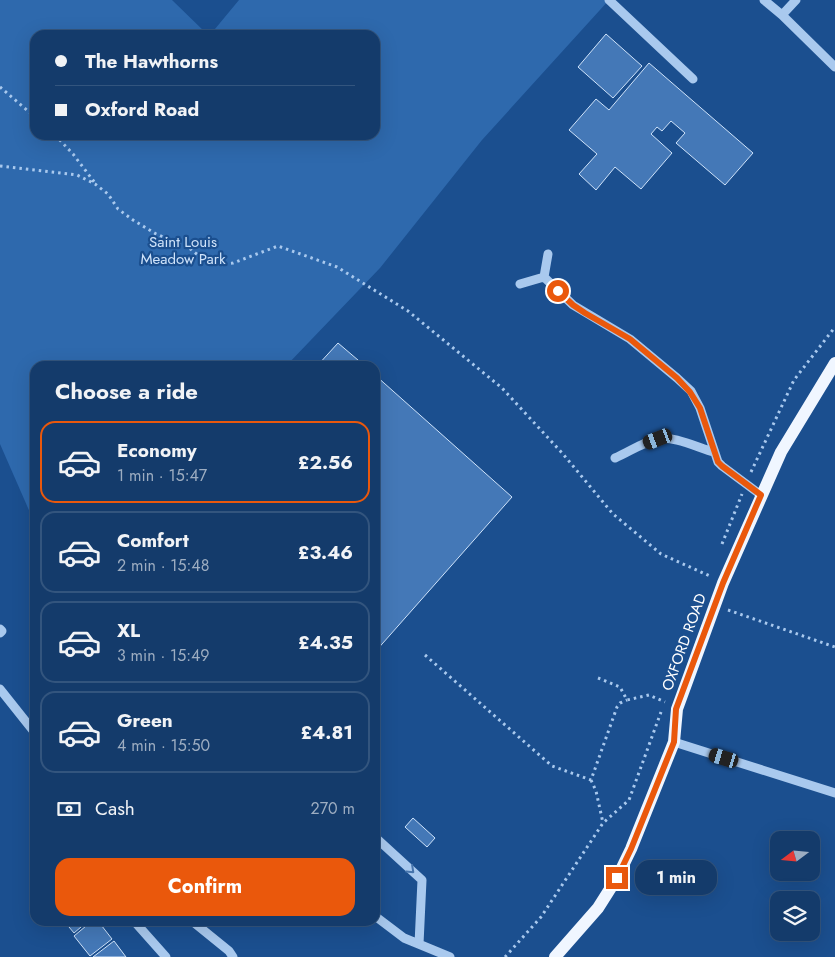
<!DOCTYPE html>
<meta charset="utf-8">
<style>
:root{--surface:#143b6b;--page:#214673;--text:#f1f3f6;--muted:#9dadc1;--line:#33557e;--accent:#ea580c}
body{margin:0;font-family:Jost,sans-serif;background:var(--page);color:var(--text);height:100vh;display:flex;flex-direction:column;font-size:19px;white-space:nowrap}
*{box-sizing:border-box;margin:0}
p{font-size:16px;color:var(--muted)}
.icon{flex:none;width:28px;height:28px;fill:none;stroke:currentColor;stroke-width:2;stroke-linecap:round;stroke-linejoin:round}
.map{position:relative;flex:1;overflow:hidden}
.side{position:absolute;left:30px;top:361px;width:350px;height:565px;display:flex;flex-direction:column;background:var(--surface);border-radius:15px;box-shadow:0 5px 20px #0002,0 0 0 1px var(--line)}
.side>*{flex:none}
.top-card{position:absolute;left:30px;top:30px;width:350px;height:110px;border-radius:15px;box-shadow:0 5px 20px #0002,0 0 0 1px var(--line);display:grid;align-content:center;height:110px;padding:0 25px;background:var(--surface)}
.needle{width:32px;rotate:254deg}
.tools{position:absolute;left:770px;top:831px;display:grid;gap:10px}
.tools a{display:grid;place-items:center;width:50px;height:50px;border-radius:10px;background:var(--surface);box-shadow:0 5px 20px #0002,0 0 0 1px var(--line);font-size:25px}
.end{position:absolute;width:22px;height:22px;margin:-11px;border:6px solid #ea580c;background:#fff;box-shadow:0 0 0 2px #fff}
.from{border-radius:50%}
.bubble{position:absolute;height:35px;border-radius:15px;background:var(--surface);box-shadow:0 5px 20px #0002,0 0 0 1px var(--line);font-size:16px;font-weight:700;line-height:35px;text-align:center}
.car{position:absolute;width:15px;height:30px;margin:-15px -8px;border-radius:6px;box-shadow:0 0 4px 1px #0007;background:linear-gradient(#222 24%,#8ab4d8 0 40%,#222 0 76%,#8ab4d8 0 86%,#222 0)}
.top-card b{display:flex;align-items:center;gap:18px;height:48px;font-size:19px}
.top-card b+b{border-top:1px solid var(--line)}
.top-card i{width:12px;height:12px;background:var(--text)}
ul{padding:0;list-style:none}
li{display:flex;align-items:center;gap:15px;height:82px;margin:0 10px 8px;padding:0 15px;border:2px solid var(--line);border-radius:15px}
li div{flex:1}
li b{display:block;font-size:19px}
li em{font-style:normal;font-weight:700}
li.active{border-color:var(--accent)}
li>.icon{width:45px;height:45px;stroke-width:1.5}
h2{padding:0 25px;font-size:22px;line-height:60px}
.pay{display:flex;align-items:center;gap:12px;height:55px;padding:0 25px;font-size:19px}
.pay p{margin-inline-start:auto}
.primary-button{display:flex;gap:10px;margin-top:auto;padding:10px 25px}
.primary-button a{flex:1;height:58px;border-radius:15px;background:var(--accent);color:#fff;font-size:20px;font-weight:700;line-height:58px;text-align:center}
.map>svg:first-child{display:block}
.green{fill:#2e69ad}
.building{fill:#4478b7;stroke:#cfe3fa}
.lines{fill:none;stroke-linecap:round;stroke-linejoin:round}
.path{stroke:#a9c9ee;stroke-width:3;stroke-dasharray:2.5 4;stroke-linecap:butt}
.minor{stroke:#a9c9ee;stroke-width:9}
.major{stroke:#f0f6ff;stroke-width:12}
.oneway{stroke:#4674ac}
.route{stroke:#ea580c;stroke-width:6}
.labels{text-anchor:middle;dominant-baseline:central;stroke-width:4.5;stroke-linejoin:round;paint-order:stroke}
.park-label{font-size:15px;fill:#cfe3fa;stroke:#1b4f8f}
.street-label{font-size:15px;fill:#fff;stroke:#1b4f8f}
</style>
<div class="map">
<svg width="835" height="957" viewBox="0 0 835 957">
<rect width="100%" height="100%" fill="#1b4f8f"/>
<!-- green -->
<path class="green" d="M0 0H172L208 35H35V135H375V35H210L239 0H609L482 140 380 268 286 366H35V524L0 444Z"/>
<!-- building -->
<path class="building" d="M606 34 642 66 613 98 578 67Z
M649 63 753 153 725 185 676 143 685 133 671 121 662 131 657 127 651 134 672 153 641 189 615 167 596 190 579 174 597 154 569 130 596 99 609 110Z
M338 343 365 366H317Z
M375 375 512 497 375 652Z
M413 818 435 838 427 847 405 827Z
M64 921H88L74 933Z
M92 921H98L112 939 90 956 74 936Z
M114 941 126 957H93Z"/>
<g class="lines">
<!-- path -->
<path class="path" d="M0 87 35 117
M55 135 73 154 95 183
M0 166 77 175 95 184 108 194 118 209 133 220 156 234 189 248 203 259 220 264 233 263 278 246 337 267 408 311 502 388 563 454 613 514 661 554 712 577
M751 472 794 380 835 327
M722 544 742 494
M728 610 835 647
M425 655 552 766 591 780 617 707 620 703 627 700
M598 678 620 687 627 700 649 695 665 702
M591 780 596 791 603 823
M505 957 541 917 603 823 629 800 661 712"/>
<!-- minor -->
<path class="minor" d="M609 0 693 79
M764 0 782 15
M796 0 782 15 835 67
M544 277 548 254
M520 284 544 277 573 305 630 339 677 378 691 391 700 408 718 462 722 466 761 495
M615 458C629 452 643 442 658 439 672 435 699 448 714 452
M0 629 2 631 0 633
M0 689 35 733
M674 742 835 793
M375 837 422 880 419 944
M375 916 404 938 450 957
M134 921 166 957
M192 921 229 951 233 957"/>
<!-- major -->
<path class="major" d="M555 957 598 908 617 878 631 849 674 742 677 709 723 583 781 452 835 363"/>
</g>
<!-- one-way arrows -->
<defs><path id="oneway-chevron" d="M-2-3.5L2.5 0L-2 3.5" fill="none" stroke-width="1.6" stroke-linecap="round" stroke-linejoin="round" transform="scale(1.25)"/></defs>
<use class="oneway" href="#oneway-chevron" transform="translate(411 870) rotate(43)"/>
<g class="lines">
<!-- route -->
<path class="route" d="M558 291 573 305 585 313 630 339 677 378 690 392 700 408 718 462 722 466 761 495 723 583 676 709 674 742 631 849 617 878"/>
</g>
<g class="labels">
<!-- park labels -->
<g class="park-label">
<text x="183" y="242">Saint Louis<tspan x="183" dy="17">Meadow Park</tspan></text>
</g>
<!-- street labels -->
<g class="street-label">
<text transform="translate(684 642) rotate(-70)">OXFORD ROAD</text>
</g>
</g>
</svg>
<div class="tools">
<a><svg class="needle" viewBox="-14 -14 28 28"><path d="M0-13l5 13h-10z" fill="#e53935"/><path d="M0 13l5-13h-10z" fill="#9dadc1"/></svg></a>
<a><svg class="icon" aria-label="layers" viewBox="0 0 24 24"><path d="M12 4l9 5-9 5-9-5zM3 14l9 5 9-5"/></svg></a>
</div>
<i class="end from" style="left:558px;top:291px"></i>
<i class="end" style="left:617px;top:878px"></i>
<div class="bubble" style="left:635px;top:860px;width:82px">1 min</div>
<i class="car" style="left:658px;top:439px;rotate:249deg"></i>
<i class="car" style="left:724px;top:758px;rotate:287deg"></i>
<div class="top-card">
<b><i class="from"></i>The Hawthorns</b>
<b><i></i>Oxford Road</b>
</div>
<section class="side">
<h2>Choose a ride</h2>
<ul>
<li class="active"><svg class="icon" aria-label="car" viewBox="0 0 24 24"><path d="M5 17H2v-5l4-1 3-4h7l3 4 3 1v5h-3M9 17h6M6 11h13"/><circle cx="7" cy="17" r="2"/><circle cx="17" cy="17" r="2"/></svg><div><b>Economy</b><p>1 min · 15:47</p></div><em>£2.56</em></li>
<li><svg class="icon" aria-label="car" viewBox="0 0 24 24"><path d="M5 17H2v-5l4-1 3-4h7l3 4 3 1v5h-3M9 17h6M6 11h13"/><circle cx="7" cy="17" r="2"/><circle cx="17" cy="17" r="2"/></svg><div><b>Comfort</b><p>2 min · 15:48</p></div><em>£3.46</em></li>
<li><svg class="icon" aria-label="car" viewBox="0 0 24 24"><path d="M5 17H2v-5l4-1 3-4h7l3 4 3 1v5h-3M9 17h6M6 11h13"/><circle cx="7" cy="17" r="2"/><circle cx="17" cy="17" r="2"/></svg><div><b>XL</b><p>3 min · 15:49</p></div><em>£4.35</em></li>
<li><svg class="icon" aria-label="car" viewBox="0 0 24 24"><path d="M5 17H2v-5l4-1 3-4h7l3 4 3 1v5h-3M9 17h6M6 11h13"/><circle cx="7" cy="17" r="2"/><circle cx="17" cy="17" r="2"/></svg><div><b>Green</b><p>4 min · 15:50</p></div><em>£4.81</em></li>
</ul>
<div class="pay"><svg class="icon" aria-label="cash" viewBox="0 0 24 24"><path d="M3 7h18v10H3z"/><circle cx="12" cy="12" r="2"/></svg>Cash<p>270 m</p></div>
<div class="primary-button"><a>Confirm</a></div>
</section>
</div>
